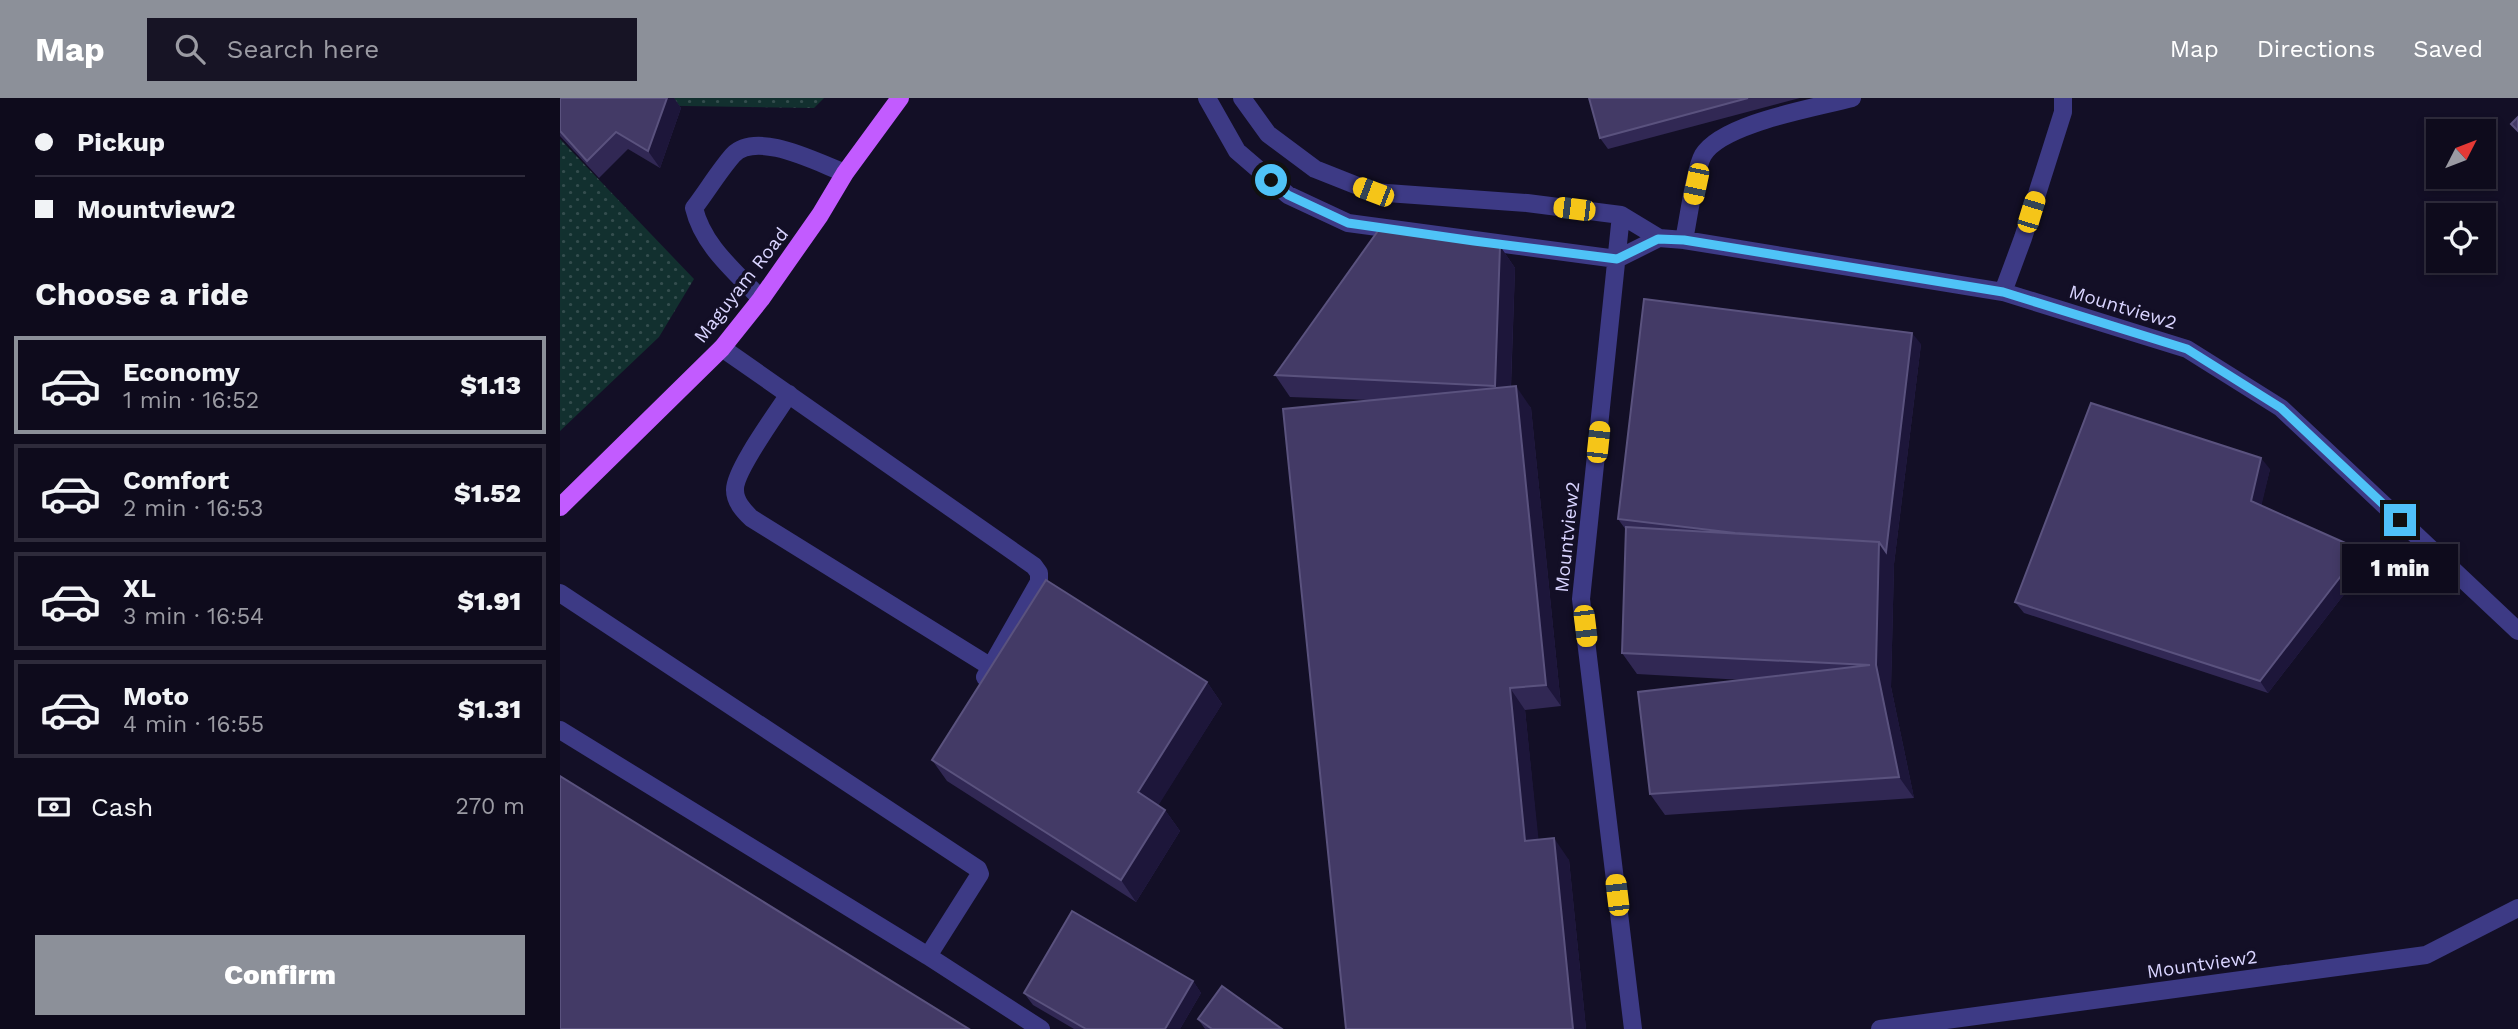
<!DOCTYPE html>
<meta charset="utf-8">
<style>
:root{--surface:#0e0b1c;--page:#171425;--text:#f1f3f6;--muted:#9b9ba3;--line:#2e2b3b;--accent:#8c9099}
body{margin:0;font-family:"Work Sans",sans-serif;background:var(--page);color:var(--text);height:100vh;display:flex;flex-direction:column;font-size:26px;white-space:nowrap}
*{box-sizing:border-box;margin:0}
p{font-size:23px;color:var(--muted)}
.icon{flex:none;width:38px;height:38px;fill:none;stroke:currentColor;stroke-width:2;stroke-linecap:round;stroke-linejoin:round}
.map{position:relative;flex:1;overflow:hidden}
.sheet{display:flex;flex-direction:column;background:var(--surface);width:560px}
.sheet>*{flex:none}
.top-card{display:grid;align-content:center;height:154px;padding:0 35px;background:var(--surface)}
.needle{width:46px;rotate:48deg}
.buttons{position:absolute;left:1866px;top:21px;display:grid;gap:14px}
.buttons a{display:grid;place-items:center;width:70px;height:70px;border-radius:0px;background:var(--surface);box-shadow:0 4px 10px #0003,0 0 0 2px var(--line);font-size:35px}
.end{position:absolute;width:32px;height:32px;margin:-16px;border:9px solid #4fc3f7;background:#111;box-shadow:0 0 0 4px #111}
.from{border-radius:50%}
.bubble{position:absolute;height:49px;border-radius:0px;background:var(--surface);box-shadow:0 4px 10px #0003,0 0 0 2px var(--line);font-size:23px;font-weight:800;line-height:49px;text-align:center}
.car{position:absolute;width:21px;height:42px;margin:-21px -10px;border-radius:9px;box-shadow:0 0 5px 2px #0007;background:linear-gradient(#f5c518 24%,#345 0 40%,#f5c518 0 76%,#345 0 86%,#f5c518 0)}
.top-card b{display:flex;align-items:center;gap:24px;height:66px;font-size:26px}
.top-card b+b{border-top:2px solid var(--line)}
.top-card i{width:18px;height:18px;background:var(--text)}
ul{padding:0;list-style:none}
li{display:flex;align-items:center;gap:21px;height:98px;margin:0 14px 10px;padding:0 21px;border:4px solid var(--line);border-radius:0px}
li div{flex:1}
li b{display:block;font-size:26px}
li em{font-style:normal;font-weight:800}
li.active{border-color:var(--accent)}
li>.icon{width:63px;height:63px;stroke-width:1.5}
h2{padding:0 35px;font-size:32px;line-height:84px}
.pay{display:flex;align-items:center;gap:18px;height:77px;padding:0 35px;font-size:26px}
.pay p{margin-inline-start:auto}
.cta{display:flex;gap:14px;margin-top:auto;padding:14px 35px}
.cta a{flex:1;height:80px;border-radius:0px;background:var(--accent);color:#fff;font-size:28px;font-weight:800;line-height:80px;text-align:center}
header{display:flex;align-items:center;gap:42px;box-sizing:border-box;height:98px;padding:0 35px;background:var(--accent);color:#fff}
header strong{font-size:33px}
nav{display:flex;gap:38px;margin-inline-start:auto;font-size:24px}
.search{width:490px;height:63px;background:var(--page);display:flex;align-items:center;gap:18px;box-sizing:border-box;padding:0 24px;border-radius:0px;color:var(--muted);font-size:26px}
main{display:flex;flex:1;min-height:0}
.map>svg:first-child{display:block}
.grass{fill:url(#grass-dots)}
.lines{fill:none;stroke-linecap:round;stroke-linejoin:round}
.minor{stroke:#3d3a85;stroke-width:18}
.major{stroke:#c25bff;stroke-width:18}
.wall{fill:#312854}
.shaded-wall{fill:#1d163a}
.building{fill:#433a66;stroke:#5a527e;stroke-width:2}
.route{stroke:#4fc3f7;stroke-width:9}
.labels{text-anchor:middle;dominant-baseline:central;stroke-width:7;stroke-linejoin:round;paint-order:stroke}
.street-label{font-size:19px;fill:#d9d4ff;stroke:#130f26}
</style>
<header>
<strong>Map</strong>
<div class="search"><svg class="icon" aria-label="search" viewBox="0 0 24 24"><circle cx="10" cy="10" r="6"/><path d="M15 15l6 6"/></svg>Search here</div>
<nav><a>Map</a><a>Directions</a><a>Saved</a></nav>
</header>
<main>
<section class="sheet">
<div class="top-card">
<b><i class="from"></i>Pickup</b>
<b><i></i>Mountview2</b>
</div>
<h2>Choose a ride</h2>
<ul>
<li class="active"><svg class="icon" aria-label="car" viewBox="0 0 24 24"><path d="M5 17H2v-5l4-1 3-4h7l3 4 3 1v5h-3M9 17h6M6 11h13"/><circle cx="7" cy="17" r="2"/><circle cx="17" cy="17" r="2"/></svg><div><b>Economy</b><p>1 min · 16:52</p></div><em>$1.13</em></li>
<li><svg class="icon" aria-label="car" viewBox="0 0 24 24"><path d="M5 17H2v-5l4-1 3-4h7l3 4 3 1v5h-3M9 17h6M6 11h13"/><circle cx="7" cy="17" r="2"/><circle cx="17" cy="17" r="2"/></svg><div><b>Comfort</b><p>2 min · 16:53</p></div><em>$1.52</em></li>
<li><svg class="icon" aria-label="car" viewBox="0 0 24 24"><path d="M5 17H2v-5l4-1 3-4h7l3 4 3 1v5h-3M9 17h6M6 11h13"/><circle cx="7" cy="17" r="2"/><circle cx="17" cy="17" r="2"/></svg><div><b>XL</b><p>3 min · 16:54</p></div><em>$1.91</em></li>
<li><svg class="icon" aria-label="car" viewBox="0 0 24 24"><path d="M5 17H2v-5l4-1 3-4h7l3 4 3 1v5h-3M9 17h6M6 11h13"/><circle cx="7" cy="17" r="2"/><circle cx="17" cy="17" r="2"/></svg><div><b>Moto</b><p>4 min · 16:55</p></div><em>$1.31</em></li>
</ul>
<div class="pay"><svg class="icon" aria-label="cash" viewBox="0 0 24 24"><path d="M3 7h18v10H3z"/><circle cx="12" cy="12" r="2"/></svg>Cash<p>270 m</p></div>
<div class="cta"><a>Confirm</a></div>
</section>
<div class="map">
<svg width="1958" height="931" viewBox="0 0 1958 931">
<defs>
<pattern id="grass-dots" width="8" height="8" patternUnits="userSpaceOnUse" patternTransform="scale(1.75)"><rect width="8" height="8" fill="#12302f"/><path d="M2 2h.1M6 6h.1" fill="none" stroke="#344d4e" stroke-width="1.8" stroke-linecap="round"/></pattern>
</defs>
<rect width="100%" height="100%" fill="#130f26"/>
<!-- grass -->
<path class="grass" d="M0 0H264L254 10 0 6Z
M0 41 134 181 99 239 0 333Z"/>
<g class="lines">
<!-- minor -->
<path class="minor" d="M647 0 677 53 728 97 788 125 1057 161 1099 140
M682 0 708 36 755 71 813 94 967 105 1061 117 1099 140 1124 142 1443 194 1627 251 1721 310 1958 533
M1061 117 1021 501 1073 931
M1124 142C1128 123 1135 71 1143 57 1162 25 1255 10 1292 0
M1443 194 1463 140 1503 14V0
M201 201C175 173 143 148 134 110 147 93 159 73 173 57 197 32 258 65 285 75
M162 250 474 468 479 475V484L425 579
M229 296C217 315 174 373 175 392 175 404 184 413 191 420L431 569
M0 495 418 771 420 776 368 858
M0 632 368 858 481 931
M1320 931 1866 857 1958 810"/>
<!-- major -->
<path class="major" d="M0 409 162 250 201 201 260 117 285 75 340 0"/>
</g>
<!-- wall -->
<path class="wall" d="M0 0H114L121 10 100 70 68 51 39 80 0 38Z
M1029 0H1240L1048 51 1040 40Z
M940 148 955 170 951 289 971 310 1001 608 965 612 978 742 1009 762 1026 931H786L809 302 730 299 715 277Z
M1361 246 1334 466 1331 589 1354 700 1105 717 1090 696 1183 582 1077 576 1062 555 1066 432 1058 421Z
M1710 371 1701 407 1801 452 1809 464 1708 595 1464 515 1455 504Z
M647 584 662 606 598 707 605 712 620 733 576 804 387 683 372 662Z
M633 883 641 895 620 931H514L473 907 464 895Z
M638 921 722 931H645Z"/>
<!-- shaded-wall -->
<path class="shaded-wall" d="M107 0H114L121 10 100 70 88 53Z
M940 148 955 170 950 309 935 288Z
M1352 235 1361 246 1334 466 1331 589 1354 700 1339 679 1316 567 1319 444Z
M956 288 971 310 1001 608 986 587Z
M1701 360 1710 371 1700 414 1691 403Z
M1801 452 1809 464 1708 595 1700 583Z
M647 584 662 606 593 716 578 694Z
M950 590 965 612 981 765 965 743Z
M605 712 620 733 576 804 561 782Z
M994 740 1009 762 1026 931H1013Z
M633 883 641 895 620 931H605Z"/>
<!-- building -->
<path class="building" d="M0 0H107L88 53 56 34 27 63 0 33Z
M1029 0H1188L1040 40Z
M1958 19V33L1951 26Z
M820 130 940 148 935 288 715 277Z
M1084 201 1352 235 1326 454 1319 444 1175 435 1058 421Z
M956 288 986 587 950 590 965 743 994 740 1013 931H786L723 311Z
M1531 305 1701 360 1691 403 1801 452 1700 583 1455 504Z
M1066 429 1319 444 1316 567 1339 679 1090 696 1078 594 1310 567 1062 555Z
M486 482 647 584 578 694 605 712 561 782 372 662Z
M0 678 409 931H0Z
M512 813 633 883 605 931H526L464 895Z
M662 888 722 931H652L638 921Z"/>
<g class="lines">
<!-- route -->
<path class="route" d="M711 82 728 97 788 125 914 143 1057 161 1098 141 1124 142 1443 194 1627 251 1721 310 1840 422"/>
</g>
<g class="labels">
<!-- street labels -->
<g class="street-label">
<text transform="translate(181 187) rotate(-52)">Maguyam Road</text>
<text transform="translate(1563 209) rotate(17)">Mountview2</text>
<text transform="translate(1007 439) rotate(-84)">Mountview2</text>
<text transform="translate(1642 866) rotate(-8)">Mountview2</text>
</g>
</g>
</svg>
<div class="buttons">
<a><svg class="needle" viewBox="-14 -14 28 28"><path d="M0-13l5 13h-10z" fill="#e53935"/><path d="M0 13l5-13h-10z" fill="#9b9ba3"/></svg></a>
<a><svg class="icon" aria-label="locate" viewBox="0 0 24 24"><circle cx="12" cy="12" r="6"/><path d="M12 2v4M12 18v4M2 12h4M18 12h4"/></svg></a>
</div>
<i class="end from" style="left:711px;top:82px"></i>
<i class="end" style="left:1840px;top:422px"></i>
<div class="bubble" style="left:1782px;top:446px;width:116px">1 min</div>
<i class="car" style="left:1136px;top:86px;rotate:192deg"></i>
<i class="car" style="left:813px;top:94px;rotate:291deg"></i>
<i class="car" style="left:1014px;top:111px;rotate:277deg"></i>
<i class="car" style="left:1471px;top:114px;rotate:17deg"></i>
<i class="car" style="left:1038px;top:344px;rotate:6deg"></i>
<i class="car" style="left:1025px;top:528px;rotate:173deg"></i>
<i class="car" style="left:1057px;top:797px;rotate:353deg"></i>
</div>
</main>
